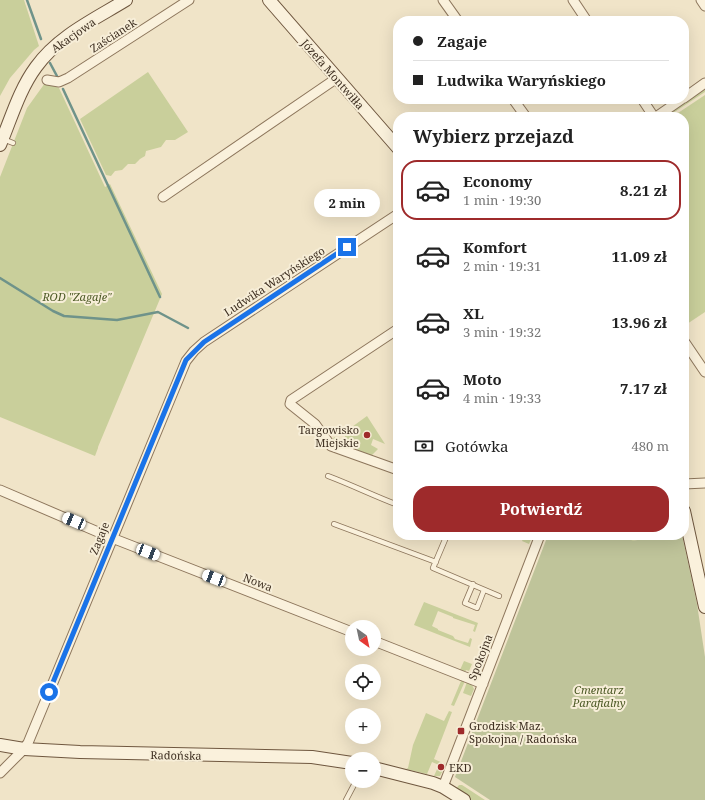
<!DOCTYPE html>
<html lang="pl">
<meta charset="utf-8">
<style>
:root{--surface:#fff;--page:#f6f6f6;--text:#222;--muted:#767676;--line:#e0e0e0;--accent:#9e2a2b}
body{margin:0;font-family:"Noto Serif",serif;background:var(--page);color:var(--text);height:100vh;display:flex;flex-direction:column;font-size:15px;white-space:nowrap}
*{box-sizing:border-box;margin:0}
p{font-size:13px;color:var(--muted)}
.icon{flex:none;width:22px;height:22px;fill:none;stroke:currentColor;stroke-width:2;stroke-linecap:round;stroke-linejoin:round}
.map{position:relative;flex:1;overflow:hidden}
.drawer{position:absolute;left:393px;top:112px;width:296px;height:428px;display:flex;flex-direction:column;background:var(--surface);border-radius:16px;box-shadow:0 4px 16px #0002}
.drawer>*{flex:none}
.hud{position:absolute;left:393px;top:16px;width:296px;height:88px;border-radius:16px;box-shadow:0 4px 16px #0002;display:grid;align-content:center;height:88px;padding:0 20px;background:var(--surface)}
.needle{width:26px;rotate:147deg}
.controls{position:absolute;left:345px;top:620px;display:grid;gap:8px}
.controls a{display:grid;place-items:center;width:36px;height:36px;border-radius:50%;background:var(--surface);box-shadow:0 4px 16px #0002;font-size:20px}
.end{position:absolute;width:18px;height:18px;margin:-9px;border:5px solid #1a73e8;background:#fff;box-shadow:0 0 0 2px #fff}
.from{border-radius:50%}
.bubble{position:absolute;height:28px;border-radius:14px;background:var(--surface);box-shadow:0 4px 16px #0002;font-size:13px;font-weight:700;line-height:28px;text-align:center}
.car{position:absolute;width:12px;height:24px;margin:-12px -6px;border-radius:5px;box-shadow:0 0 3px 1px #0007;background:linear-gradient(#fff 24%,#345 0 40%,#fff 0 76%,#345 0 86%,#fff 0)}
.hud b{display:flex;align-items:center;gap:14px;height:38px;font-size:15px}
.hud b+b{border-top:1px solid var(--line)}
.hud i{width:10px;height:10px;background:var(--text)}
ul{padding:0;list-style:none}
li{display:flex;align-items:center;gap:12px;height:60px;margin:0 8px 6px;padding:0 12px;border:2px solid transparent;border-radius:16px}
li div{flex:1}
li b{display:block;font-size:15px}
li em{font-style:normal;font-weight:700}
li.on{border-color:var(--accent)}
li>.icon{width:36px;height:36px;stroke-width:1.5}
h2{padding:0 20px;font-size:18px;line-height:48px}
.pay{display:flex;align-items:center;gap:10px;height:44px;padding:0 20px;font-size:15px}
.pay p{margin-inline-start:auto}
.button{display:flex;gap:8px;margin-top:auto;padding:8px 20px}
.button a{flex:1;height:46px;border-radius:16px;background:var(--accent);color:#fff;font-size:16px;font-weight:700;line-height:46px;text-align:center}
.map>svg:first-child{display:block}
.green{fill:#c9cf9b}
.cemetery{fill:#bfc49a}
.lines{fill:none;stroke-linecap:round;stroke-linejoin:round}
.stream{stroke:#6f938a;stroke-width:2.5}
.lane-casing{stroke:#8d765c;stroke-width:6}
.street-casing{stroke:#8d765c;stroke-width:11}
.secondary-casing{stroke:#6f573f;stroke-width:14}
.lane{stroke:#faf1dc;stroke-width:4.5}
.street{stroke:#faf1dc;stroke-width:9}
.secondary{stroke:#faf1dc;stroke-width:12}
.route{stroke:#1a73e8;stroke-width:5}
.poi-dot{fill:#9e2a2b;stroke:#f7eed8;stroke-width:1.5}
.labels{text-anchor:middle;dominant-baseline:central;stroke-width:4;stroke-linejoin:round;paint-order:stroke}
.street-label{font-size:11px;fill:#3d2e20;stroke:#f7eed8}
.park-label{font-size:11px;font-style:italic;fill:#4d5a26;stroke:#f7eed8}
.poi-label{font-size:11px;fill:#3d2e20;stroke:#f7eed8;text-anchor:start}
</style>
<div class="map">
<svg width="705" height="800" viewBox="0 0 705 800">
<rect width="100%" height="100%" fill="#f0e4c8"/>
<!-- green -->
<path class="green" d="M0 0H24L39 46 34 50 10 78 0 96Z
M148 72 188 132 175 140H166L161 147 146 151 145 156 140 159 135 164H128L122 170 115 171 111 176 106 175 80 119Z
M45 83 59 88 105 187 110 184 162 294 98 447V448L95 456 0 417V177L27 108Z
M705 88V92L670 115 668 113Z
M705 95V312L684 326V117H672Z
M367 416 385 444 373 439 371 445 378 449 371 456 332 442 334 437 343 441 347 432H345Z
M525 535H533L529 544 522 541Z
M631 535H663L632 541Z
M424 602 478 623 475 632 473 631 475 625 453 618V617L438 611 432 626 438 629V630L453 636 455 639 468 643 470 638 472 639 470 647 414 625Z
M464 661 472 664 469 671 466 670 465 672 460 670Z
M457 678 465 681 454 706 451 705 461 681 457 679Z
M467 682 472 685 474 689 471 696 463 693Z
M449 711 452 712 434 759 445 764 444 766 440 765 439 768 443 770 440 776H434L439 765 432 762 427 774 406 769 408 768 413 745 426 713 444 721Z
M459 785H462L485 800H470L455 790Z"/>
<!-- cemetery -->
<path class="cemetery" d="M548 535H631L632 541 663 535H682L697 604 705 657V800H490L455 777Z"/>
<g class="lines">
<!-- stream -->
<path class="stream" d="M27 0 41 39
M50 63 58 78
M63 89 160 297
M0 278 53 311 64 316 117 320 158 312 188 328"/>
<defs>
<path id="lane" d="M3 139 13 143
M328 476C352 485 374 496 398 505
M334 524 436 562
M447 535 433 568 499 596
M473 584 465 603 477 608 484 590
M346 800 356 781"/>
<path id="street" d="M443 0 458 21
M573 0 587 21
M701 0 705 6
M47 80 59 82 68 78 189 0
M684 98 705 83
M513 99 526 117
M642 99 654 117
M656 117 682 99
M163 197 337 78
M398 329 291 400 290 404 315 424 331 446 398 470
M684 341 705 372
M684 484 705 483
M0 490 112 538 352 632
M374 641 483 684
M0 773 21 752 28 743 186 361 194 351 204 342 398 214
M443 787 540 535"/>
<path id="secondary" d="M269 0 398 148
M0 145C11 119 19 90 36 67 58 36 95 19 126 0
M684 511 705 607
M0 745 24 749 80 752 312 757 352 763
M374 768 433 783 443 787 464 800"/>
</defs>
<!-- lane casing -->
<use href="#lane" class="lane-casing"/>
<!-- street casing -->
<use href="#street" class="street-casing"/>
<!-- secondary casing -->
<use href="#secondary" class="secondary-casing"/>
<!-- lane -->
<use href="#lane" class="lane"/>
<!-- street -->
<use href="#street" class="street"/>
<!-- secondary -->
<use href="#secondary" class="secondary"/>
</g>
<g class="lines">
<!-- route -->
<path class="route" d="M49 692 186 360 204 342 347 247"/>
</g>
<!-- markers -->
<g class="poi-dot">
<circle cx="367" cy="435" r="4"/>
<rect x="457" y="727" width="8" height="8" rx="2"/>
<circle cx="441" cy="767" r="4"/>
</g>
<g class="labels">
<!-- street labels -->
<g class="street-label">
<text transform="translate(73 35) rotate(-35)">Akacjowa</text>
<text transform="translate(113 35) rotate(-33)">Zaścianek</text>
<text transform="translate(333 74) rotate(49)">Józefa Montwiłła</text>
<text transform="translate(274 281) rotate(-33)">Ludwika Waryńskiego</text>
<text transform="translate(99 538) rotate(-68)">Zagaje</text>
<text transform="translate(258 582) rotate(21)">Nowa</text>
<text transform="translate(480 657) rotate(-69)">Spokojna</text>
<text transform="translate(176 755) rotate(1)">Radońska</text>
</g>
<!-- park labels -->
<g class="park-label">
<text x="77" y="296">ROD "Zagaje"</text>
<text x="599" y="689">Cmentarz<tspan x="599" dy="13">Parafialny</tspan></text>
</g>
<!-- poi labels -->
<g class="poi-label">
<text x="359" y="429" text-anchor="end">Targowisko<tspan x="359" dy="13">Miejskie</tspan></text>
<text x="469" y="725">Grodzisk Maz.<tspan x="469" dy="13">Spokojna / Radońska</tspan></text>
<text x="449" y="767">EKD</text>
</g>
</g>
</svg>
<div class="controls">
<a><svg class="needle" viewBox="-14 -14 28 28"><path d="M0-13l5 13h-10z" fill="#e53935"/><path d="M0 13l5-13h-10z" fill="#767676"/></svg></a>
<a><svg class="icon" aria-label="locate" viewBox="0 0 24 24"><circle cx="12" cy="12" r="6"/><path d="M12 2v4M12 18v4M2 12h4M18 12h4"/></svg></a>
<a>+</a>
<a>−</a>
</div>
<i class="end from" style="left:49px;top:692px"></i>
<i class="end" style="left:347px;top:247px"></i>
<div class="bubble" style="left:314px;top:189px;width:66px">2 min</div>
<i class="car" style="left:74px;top:521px;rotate:293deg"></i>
<i class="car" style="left:148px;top:552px;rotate:111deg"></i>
<i class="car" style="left:214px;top:578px;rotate:291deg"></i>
<div class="hud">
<b><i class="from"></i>Zagaje</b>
<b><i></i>Ludwika Waryńskiego</b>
</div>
<section class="drawer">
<h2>Wybierz przejazd</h2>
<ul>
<li class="on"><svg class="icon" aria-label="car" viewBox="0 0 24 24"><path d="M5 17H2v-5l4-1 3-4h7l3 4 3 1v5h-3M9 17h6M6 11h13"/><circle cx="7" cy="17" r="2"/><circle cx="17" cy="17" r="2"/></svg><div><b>Economy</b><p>1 min · 19:30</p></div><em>8.21 zł</em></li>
<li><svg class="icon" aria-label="car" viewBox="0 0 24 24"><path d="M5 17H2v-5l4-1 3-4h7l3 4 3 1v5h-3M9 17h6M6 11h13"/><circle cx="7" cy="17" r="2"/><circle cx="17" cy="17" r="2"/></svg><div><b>Komfort</b><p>2 min · 19:31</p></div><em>11.09 zł</em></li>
<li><svg class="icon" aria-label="car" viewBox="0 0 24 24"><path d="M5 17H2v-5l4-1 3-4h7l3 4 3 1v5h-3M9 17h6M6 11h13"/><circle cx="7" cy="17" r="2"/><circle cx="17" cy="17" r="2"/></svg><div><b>XL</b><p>3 min · 19:32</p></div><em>13.96 zł</em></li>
<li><svg class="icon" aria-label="car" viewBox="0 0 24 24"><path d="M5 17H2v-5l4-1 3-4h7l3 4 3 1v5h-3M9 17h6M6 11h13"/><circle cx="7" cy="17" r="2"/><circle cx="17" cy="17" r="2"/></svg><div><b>Moto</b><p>4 min · 19:33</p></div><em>7.17 zł</em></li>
</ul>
<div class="pay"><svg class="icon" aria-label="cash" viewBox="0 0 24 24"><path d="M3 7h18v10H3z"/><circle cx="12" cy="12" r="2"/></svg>Gotówka<p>480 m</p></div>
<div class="button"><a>Potwierdź</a></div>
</section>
</div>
